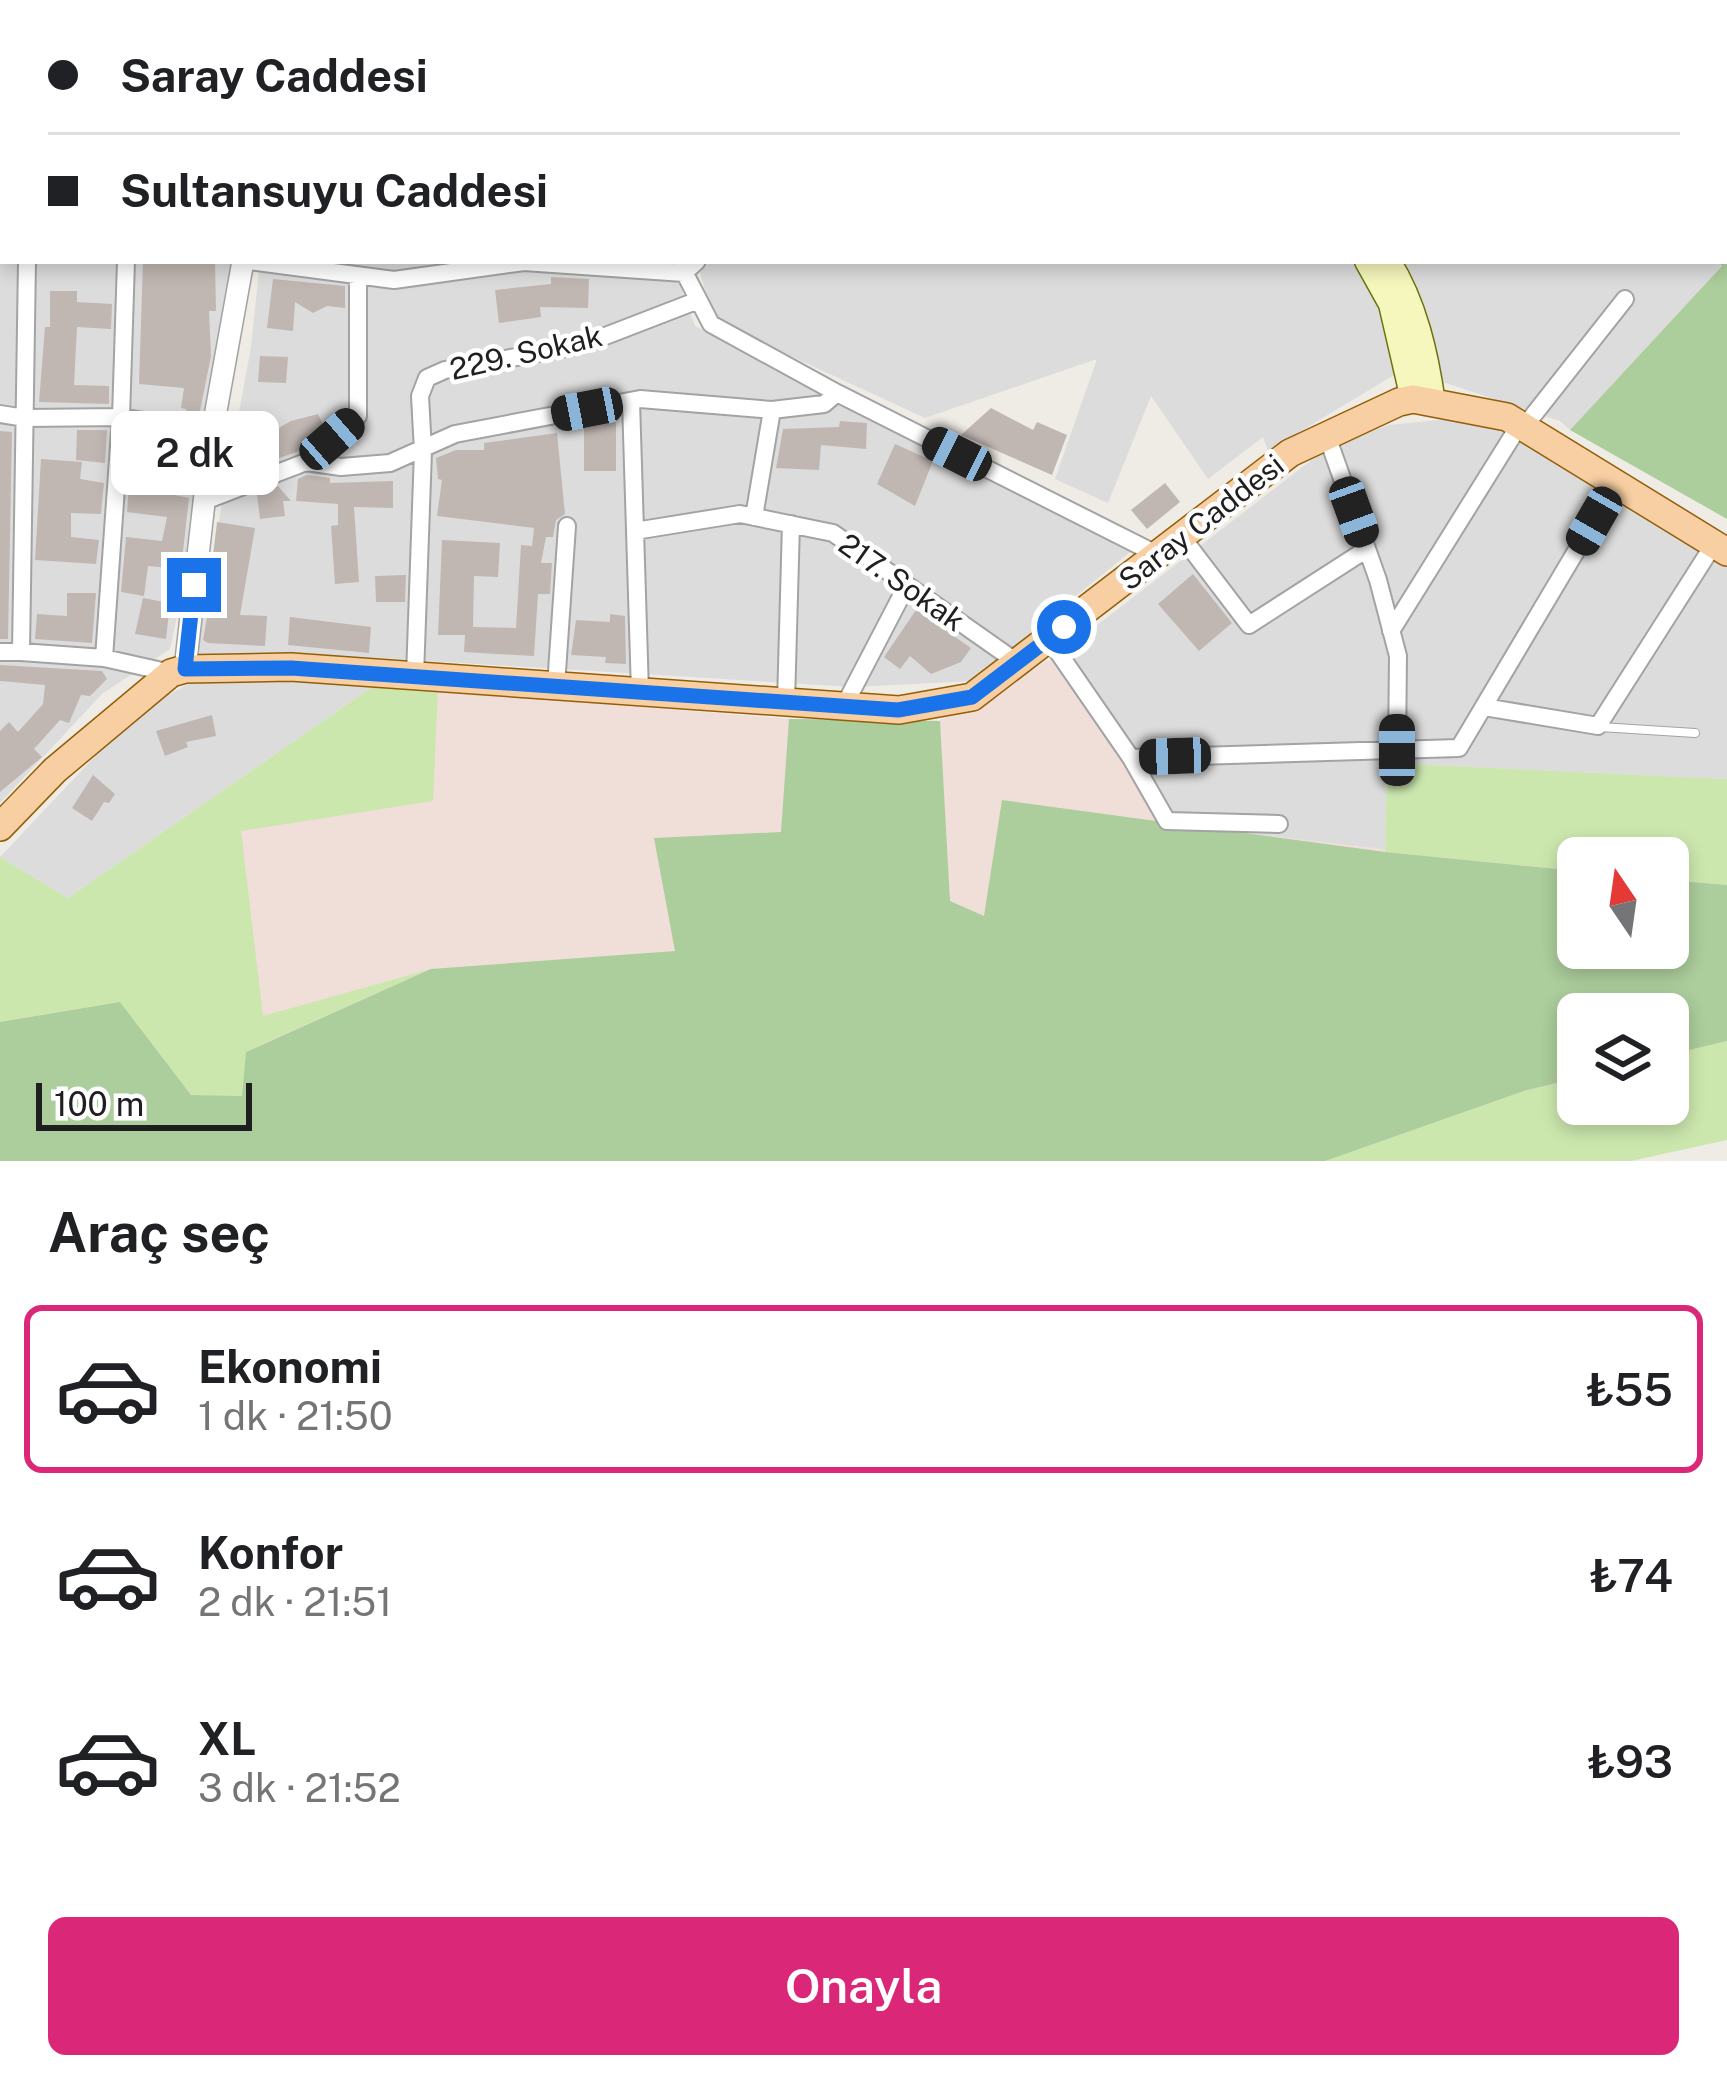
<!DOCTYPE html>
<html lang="tr">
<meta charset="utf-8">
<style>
:root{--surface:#fff;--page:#f2f2f2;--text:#202124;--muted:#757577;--line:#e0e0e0;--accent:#db2777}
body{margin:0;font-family:"Public Sans",sans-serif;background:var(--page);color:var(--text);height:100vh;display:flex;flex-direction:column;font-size:45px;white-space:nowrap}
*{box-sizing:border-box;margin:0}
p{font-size:39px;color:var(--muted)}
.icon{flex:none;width:66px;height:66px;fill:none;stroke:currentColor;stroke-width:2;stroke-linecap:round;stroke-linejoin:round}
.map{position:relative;height:1161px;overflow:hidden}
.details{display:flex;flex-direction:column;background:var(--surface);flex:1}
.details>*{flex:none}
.banner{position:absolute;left:0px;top:0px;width:1728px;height:264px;box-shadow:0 6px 18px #0003;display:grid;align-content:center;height:264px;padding:0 48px;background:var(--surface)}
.needle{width:78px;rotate:347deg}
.fabs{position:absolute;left:1557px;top:837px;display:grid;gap:24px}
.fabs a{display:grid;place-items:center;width:132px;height:132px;border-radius:18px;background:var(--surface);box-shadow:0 6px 18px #0003;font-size:60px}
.scale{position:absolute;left:36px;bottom:30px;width:216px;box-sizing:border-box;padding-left:12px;border:6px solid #1f1f1f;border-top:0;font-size:33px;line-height:42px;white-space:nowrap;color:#1f1f1f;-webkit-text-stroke:9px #fff;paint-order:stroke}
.end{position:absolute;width:54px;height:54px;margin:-27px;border:15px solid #1a73e8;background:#fff;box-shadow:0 0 0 6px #fff}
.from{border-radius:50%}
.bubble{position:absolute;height:84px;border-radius:18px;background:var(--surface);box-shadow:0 6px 18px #0003;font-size:39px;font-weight:600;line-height:84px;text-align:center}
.car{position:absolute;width:36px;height:72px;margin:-36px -18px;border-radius:15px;box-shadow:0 0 9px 3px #0007;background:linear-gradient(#222 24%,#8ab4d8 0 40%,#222 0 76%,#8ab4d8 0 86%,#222 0)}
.banner b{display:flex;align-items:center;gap:42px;height:114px;font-size:45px}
.banner b+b{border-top:3px solid var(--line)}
.banner i{width:30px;height:30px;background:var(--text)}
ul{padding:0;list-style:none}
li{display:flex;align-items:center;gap:36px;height:168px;margin:0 24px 18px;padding:0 24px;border:6px solid transparent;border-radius:18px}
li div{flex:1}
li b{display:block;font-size:45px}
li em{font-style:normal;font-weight:600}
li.on{border-color:var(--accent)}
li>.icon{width:108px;height:108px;stroke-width:1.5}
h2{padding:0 48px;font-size:54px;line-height:144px}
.primary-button{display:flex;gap:24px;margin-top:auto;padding:24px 48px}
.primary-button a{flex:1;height:138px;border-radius:18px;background:var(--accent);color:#fff;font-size:48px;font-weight:600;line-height:138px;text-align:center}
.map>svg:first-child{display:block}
.residential{fill:#dddcdc}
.military{fill:#f0ded9;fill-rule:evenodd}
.grass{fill:#cce7ae}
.forest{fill:#accd9c}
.building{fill:#c0b7b2}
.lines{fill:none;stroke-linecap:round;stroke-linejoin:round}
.service-casing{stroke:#a3a3a3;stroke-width:10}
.minor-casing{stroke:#a3a3a3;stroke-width:20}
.tertiary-casing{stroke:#a3a3a3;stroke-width:24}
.secondary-casing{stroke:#6b720a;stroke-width:27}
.primary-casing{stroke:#935e07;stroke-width:30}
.service{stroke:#fff;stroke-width:8}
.minor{stroke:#fff;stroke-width:16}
.tertiary{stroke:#fff;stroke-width:21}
.secondary{stroke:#f6f7bc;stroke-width:24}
.primary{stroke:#f8cfa2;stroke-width:27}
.route{stroke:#1a73e8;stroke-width:15}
.labels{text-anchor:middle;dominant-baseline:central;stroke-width:9;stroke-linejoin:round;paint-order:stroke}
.street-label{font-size:30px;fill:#1f1f1f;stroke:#fff}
</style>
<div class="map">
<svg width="1727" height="1161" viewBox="0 0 1727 1161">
<rect width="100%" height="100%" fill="#efebe5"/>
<!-- residential -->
<path class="residential" d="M0 0 194 3H3V261H234L226 386 170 649 102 694 0 803Z
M205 0H1112L1115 3H206Z
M1152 0H1692V3Z
M260 261H676L673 265 695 326 1130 552 972 681 854 687 363 657 194 655 251 347Z
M712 261H1359L1390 308 1404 369 1268 451 1263 437 1208 479 1151 396 1108 503 1055 479 1097 359 925 418 713 320 700 272Z
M1395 261H1719L1722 266 1570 430 1560 421 1437 380 1432 334Z
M1459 418 1534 437 1727 562V779L1387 763 1385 852 1164 824 1057 656 1326 449 1389 425Z
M206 675 375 685 68 898 0 857 139 710Z"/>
<!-- military -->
<path class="military" d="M1057 656 1165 824 1578 871V948H1668V880L1727 885V1095L1355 1161H0V947L375 685 789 719 939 721ZM1578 1014H1668V1104H1578Z"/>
<!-- grass -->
<path class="grass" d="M375 685 438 690 433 801 241 831 263 1016 431 969 247 1051 243 1096 191 1095 120 1002 0 1022V857L68 898Z
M1387 763 1727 779V885L1668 880V858H1578V871L1385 852Z
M1727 1041V1140L1631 1161H1325L1527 1090 1578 1078V1104H1668V1055Z"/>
<!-- forest -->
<path class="forest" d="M1692 0H1727V519L1570 430 1722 266 1719 261H1725V3H1692Z
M789 719 940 721 950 901 984 916 1002 800 1385 852 1578 871V948H1668V880L1727 885V1041L1668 1055V1014H1578V1078L1527 1090 1325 1161H0V1022L120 1002 191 1095 242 1096 246 1052 431 969 675 951 654 838 781 832Z"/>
<!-- building -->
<path class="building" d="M143 261H215L216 311H209L211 356 199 416 185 414 186 409 181 408 184 388 139 384Z
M551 277 589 279 588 308 540 307 541 317 499 323 495 290 551 284Z
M273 279 345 286V308L327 306 313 313 295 302 293 331 267 328Z
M50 291H77V302L112 304 111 329 77 327 74 385 109 386V404L39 402 45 327H50Z
M260 356 288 357 286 383 258 382Z
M991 408 1033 430 1037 422 1067 435 1052 475 961 435Z
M318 414 325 428 299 451 274 460 264 436 291 421Z
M840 421 867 423 866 449 821 445 819 470 776 468 783 429 839 427Z
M616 422V471H584V423Z
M77 430H107L105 463 76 460Z
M0 431 12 432 8 639H0Z
M557 433 565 514 556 520 553 537H546L541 563H552L550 594H538L534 656 464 652 465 635H438L442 540 500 543 498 577 474 576 473 627 516 628 521 545 532 546 534 528 437 516 442 480 438 479 436 458 456 450H484V443Z
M132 438 164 440 161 468 133 466Z
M895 444 933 461 915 506 877 484Z
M41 459 82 462 80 479 104 483 101 514 71 513V537L99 540 96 564 35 560Z
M307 475 330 478V483L393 481V508L354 507 359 582 335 584 331 526 338 525V504L296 501 298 479Z
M1165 483 1180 502 1147 529 1131 510Z
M129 486 189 498 181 569 148 566 144 596 121 592 126 537 162 541 167 517 127 512Z
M278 486 291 501H283L285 516 260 519 257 495Z
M217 522 255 528 240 615 267 616 265 646 208 643 203 640 218 556H213Z
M1193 574 1232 623 1199 651 1158 604Z
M406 575 405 602H376L375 576Z
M67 593H96L92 643 35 639 37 614 67 616Z
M143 598 170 603 166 639 135 634Z
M916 610 971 648 961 662 931 674 910 656 900 669 884 657Z
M610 614 625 616 626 664 605 663 606 657 571 655 576 620 610 622Z
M290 617 371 627 369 653 288 645Z
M0 665 102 671 107 679 90 696 81 695 69 723 60 720 34 749 42 757 0 792V731L9 722 18 732 43 704 45 685 0 681Z
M212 715 216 736 186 742 188 747 165 756 156 731Z
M93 775 115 794 109 803 104 802 92 821 72 808Z"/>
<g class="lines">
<defs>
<path id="service" d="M1600 727 1695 733"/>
<path id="minor" d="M8 0 9 3
M350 0V3
M1004 0 1006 3
M81 3 96 1
M565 3 566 0
M935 3 942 0
M1383 3 1384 0
M0 163H3
M27 261 21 652 104 658 171 673
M249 261 394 280 524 262 684 273 697 261
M681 266 711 324 837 393
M631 401 640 692
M0 414 25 418 121 417 212 433
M1524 427 1625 299
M1327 436 1378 580 1398 656 1397 750
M306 462 358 416V278
M202 502 306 462 341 467 390 463 455 434 640 399 772 410 824 404 837 393 1158 555
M754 517 772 410
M635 531 740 514 833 533 1018 663
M1182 537 1249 625 1367 549
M1391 631 1520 424
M1049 639 1131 758 1459 748 1616 484
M0 652H21
M104 658 121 417 126 261
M415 676 423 451 420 396 427 378 445 370 582 345 696 301
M556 686 567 526
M786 702 791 524
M844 706 907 585
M1484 707 1598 726 1714 544
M1131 758 1167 821 1279 824"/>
<path id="tertiary" d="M193 0 194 3
M185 669 212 433 243 261"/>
<path id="secondary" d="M1129 0 1131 3
M1367 261 1391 304 1413 399
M1388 261C1415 304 1426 354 1433 403"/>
<path id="primary" d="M0 827 55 770 171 673 185 669 291 667 899 710 972 697 1290 453 1399 402 1413 399 1507 417 1727 552"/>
</defs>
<!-- service casing -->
<use href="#service" class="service-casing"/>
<!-- minor casing -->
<use href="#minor" class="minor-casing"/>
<!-- tertiary casing -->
<use href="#tertiary" class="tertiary-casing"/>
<!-- secondary casing -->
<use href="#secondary" class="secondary-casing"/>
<!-- primary casing -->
<use href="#primary" class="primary-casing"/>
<!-- service -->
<use href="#service" class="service"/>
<!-- minor -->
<use href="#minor" class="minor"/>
<!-- tertiary -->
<use href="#tertiary" class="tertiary"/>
<!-- secondary -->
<use href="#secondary" class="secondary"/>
<!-- primary -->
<use href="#primary" class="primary"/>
</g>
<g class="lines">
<!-- route -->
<path class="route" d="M194 585 185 669 291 668 898 710 972 697 1064 627"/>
</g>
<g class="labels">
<!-- street labels -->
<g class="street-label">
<text transform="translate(526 352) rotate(-13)">229. Sokak</text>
<text transform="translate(1201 522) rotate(-38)">Saray Caddesi</text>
<text transform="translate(902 582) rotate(35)">217. Sokak</text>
</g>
</g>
</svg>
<div class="fabs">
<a><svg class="needle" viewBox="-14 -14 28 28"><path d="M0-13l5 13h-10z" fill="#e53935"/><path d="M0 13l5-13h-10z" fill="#757577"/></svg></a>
<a><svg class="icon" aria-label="layers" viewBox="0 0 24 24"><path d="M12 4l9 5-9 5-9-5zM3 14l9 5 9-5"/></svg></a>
</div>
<div class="scale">100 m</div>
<i class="end from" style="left:1064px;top:627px"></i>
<i class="end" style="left:194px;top:585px"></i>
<div class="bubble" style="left:111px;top:411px;width:168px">2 dk</div>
<i class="car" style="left:587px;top:409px;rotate:259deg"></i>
<i class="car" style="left:332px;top:439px;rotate:49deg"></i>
<i class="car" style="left:957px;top:454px;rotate:297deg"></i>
<i class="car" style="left:1354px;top:512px;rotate:160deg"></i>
<i class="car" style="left:1594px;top:521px;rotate:210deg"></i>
<i class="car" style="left:1397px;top:750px;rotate:0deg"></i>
<i class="car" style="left:1175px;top:756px;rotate:268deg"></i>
<div class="banner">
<b><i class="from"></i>Saray Caddesi</b>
<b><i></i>Sultansuyu Caddesi</b>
</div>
</div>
<section class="details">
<h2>Araç seç</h2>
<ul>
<li class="on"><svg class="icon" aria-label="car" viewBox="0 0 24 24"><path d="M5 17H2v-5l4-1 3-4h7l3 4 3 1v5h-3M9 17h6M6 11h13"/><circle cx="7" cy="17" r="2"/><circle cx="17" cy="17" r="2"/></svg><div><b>Ekonomi</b><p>1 dk · 21:50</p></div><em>₺55</em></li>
<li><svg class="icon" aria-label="car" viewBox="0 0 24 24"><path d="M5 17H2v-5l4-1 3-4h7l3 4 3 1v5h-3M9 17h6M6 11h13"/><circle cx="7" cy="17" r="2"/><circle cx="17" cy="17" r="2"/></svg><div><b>Konfor</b><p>2 dk · 21:51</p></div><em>₺74</em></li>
<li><svg class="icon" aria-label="car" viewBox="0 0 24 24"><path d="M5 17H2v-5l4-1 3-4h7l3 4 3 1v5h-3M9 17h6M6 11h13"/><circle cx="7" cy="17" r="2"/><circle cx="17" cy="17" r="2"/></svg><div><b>XL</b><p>3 dk · 21:52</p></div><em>₺93</em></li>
</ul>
<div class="primary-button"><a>Onayla</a></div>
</section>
